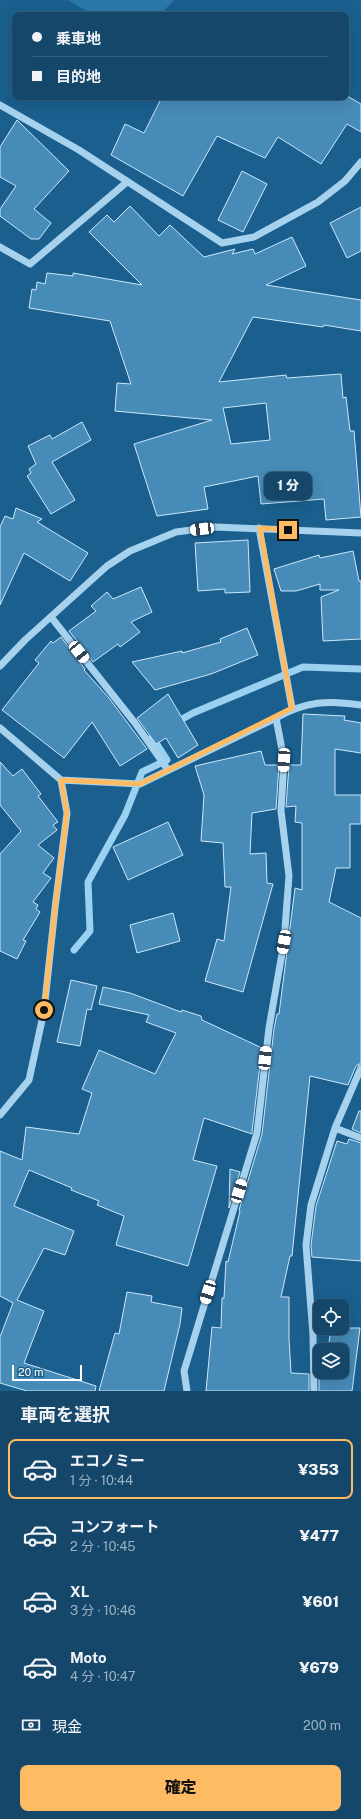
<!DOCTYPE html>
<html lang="ja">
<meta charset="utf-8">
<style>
:root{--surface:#14476a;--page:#1d4e70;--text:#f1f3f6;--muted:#9db2c1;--line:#335f7e;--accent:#ffba64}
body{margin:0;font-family:"Public Sans","Noto Sans JP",sans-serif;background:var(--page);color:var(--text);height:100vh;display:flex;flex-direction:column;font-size:15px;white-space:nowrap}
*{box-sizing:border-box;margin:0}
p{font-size:13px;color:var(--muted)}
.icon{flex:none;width:22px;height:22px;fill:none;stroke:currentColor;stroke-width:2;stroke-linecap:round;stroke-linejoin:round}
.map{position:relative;height:1391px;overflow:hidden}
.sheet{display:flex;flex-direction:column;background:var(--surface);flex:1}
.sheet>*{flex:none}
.guide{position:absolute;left:12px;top:12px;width:337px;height:88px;border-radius:8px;box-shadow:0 4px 16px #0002,0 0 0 1px var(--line);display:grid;align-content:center;height:88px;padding:0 20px;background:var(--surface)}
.tools{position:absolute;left:313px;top:1299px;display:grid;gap:8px}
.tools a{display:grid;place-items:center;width:36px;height:36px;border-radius:8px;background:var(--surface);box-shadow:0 4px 16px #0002,0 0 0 1px var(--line);font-size:20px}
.scale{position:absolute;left:12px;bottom:10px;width:70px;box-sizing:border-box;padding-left:4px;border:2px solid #fff;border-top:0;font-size:11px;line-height:14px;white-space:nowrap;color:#fff;-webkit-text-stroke:3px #1a5f8e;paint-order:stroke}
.end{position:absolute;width:18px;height:18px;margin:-9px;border:5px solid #ffba64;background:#111;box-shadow:0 0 0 2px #111}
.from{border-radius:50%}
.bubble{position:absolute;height:28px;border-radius:8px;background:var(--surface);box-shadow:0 4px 16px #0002,0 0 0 1px var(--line);font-size:13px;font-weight:800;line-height:28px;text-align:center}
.car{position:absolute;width:12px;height:24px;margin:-12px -6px;border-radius:5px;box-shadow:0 0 3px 1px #0007;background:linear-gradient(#fff 24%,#345 0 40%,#fff 0 76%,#345 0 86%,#fff 0)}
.guide b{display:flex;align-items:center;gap:14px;height:38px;font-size:15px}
.guide b+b{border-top:1px solid var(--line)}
.guide i{width:10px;height:10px;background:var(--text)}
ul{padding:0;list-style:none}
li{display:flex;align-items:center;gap:12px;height:60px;margin:0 8px 6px;padding:0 12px;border:2px solid transparent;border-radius:8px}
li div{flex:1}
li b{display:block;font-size:15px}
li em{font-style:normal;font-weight:800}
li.active{border-color:var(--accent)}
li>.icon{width:36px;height:36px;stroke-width:1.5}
h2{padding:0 20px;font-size:18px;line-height:48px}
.pay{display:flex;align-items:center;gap:10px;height:44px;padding:0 20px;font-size:15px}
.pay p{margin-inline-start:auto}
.action{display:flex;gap:8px;margin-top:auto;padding:8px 20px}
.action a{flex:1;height:46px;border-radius:8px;background:var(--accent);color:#111;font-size:16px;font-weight:800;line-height:46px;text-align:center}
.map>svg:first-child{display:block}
.green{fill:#2a78aa}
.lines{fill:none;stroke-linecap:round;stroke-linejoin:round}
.stream{stroke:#9ad0f0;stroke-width:7}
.building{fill:#478bb8;stroke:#cde8fa;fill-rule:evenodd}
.minor{stroke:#a7d2ee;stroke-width:7}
.route{stroke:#ffba64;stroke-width:5}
</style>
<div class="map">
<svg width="361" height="1391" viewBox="0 0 361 1391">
<rect width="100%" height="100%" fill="#1a5f8e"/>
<!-- green -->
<path class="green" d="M68 0H174L160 15H93Z"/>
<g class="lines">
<!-- stream -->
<path class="stream" d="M175 723 193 713 303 667 361 669
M74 950 90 931 88 882 125 815 142 772 167 760 152 737"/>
</g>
<!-- building -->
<path class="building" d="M162 97H349L361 104V132L347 124 321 164 278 137 265 158 217 136 183 196 111 155 125 124 144 133Z
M17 120 69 171 34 209 51 223 39 239H31L0 216V209L16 186 0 177V147Z
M242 171 267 184 243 232 218 220Z
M130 206 159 236 170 225 204 257 235 249 232 254 253 249 255 254 292 237 306 266 266 285 361 300V331L324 325 323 327 253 317 219 382 286 375 287 378 341 374 343 398 346 397 350 431H354L361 517 326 520 324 499 261 504 258 476 204 487 208 509 157 516 134 444 212 420 115 411 117 383 131 384 110 321 29 308 32 289 36 290 37 282 45 284 47 273 73 276V273L142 285 89 232 107 215 114 222ZM266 403 270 440 231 444 223 408Z
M361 207V251L347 258 330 223Z
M82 422 91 440 52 462 75 500 51 514 27 476 31 473 29 469 36 464 28 446 50 435 52 439Z
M16 508 42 519 37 522 88 553 70 581 24 553 0 605V527L5 516 13 519Z
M248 540 250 592 225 593V589L198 591 195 543Z
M353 551 359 581H361V639L323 641 321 597 339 590H320V584L296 591H281L274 569 319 555 320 558Z
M141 587 152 612 131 622 140 632 120 647 118 644 93 662 69 631 96 611 91 606 107 592 113 599Z
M247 628 258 655 211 674 155 690 132 662 182 651V653L221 642 220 639Z
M61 637 85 669 84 670 109 698 147 749 120 766 92 722 64 758 2 710 39 663 35 660 51 641 53 643Z
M168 694 198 745 178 758 166 738 156 744 137 718Z
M303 714 345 716 344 720 361 723V753L335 749V795H361V824H350V868H336L329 902 361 918V1063L356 1066 348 1085 310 1076 292 1256H290L281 1297H289V1338L291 1373 309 1374V1391H206L212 1327 221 1328 222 1298H224L226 1261 228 1262 240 1211 239 1210 262 1134 274 1029 277 1014H279L295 888 302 890V823L295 822 296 806 286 807 289 765H301Z
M261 751 265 765H279L276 809 252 813 250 854 266 853 267 883 273 884 243 992 205 981 217 939 224 941 231 887H225L223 843 201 841 204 795 195 766Z
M0 762 13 776 22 769 41 794 38 796 58 822 53 825 57 830 38 845 54 858 43 873 51 878 33 902 38 905 36 909 40 912 23 940 26 941 17 959 0 951V854L21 831 0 805Z
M168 822 183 855 128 880 113 847Z
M173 913 180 941 137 953 130 925Z
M71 980 97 986 91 1010 87 1009 80 1046 57 1042Z
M103 987 130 993 181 1012 182 1010 201 1016 202 1020 262 1048 252 1132V1134L204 1118 193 1160 217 1166 188 1266 116 1245 124 1216 97 1205 99 1201 71 1190 72 1188 29 1170 14 1206 74 1231 65 1255 44 1248 17 1300 44 1311 24 1363 96 1386 95 1391H27L0 1383V1337L13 1303 0 1296V1151L22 1160 26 1127 79 1134 92 1093 82 1089 99 1050 155 1074 176 1033 146 1022 149 1015 99 1004Z
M359 1111H361V1133L352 1129Z
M349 1139 361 1143V1261L312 1257 311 1245 316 1206 337 1141 347 1144Z
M230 1169 240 1172 229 1208Z
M127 1292 152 1296 151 1302 182 1308 180 1324 164 1391H99L115 1333 119 1334Z
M331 1328H360L352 1391H319V1375H325L326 1372H342V1350H328Z"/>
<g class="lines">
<!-- minor -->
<path class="minor" d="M0 105 79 150 222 243 254 237 318 202 345 181 361 162
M0 247 30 264 127 182
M259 528 292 708
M51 617 135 723 168 770
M0 666 25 640 107 566 130 551 176 532 215 527 361 533
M0 728 61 780 67 813 55 908 44 1011 29 1080 0 1115
M61 780 140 784 276 718
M335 1128 361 1138
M187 1391 184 1371 257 1133 269 1028 284 942 289 876 281 811 284 760 276 718C306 701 328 700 361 705
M314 1391 313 1335 306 1245 311 1205 335 1128 361 1068"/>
</g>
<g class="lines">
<!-- route -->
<path class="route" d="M44 1010 55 908 67 813 61 780 140 784 292 708 260 528 288 530"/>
</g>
</svg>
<div class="tools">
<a><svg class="icon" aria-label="locate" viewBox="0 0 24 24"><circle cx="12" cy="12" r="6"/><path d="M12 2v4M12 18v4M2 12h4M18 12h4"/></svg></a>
<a><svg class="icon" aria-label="layers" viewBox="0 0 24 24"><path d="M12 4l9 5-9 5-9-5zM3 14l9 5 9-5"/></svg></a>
</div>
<div class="scale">20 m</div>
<i class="end from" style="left:44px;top:1010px"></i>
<i class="end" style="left:288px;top:530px"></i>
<div class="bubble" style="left:264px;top:472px;width:48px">1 分</div>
<i class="car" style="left:202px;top:529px;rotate:263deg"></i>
<i class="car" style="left:79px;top:652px;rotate:141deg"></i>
<i class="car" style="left:284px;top:760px;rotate:183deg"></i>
<i class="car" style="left:284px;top:942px;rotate:190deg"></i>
<i class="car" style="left:265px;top:1058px;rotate:6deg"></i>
<i class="car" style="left:239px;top:1191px;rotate:17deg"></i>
<i class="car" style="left:208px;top:1292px;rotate:197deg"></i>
<div class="guide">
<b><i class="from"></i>乗車地</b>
<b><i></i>目的地</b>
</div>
</div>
<section class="sheet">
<h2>車両を選択</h2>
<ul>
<li class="active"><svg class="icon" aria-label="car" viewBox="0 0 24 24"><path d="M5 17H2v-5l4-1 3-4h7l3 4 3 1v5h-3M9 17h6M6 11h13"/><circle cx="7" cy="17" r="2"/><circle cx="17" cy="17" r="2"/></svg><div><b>エコノミー</b><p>1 分 · 10:44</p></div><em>¥353</em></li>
<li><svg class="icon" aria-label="car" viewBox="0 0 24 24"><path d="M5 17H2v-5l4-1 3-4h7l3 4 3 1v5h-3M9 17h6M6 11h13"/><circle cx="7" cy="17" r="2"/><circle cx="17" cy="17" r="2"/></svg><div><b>コンフォート</b><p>2 分 · 10:45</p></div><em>¥477</em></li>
<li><svg class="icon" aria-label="car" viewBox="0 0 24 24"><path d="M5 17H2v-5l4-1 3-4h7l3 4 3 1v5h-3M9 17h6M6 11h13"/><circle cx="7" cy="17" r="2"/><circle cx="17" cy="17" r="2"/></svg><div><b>XL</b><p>3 分 · 10:46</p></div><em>¥601</em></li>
<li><svg class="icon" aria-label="car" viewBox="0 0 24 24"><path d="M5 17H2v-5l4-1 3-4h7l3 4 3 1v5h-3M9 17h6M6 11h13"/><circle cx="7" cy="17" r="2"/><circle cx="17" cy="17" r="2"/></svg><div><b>Moto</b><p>4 分 · 10:47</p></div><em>¥679</em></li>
</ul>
<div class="pay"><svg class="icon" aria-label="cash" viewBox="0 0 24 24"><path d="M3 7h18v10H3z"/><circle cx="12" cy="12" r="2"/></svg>現金<p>200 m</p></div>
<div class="action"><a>確定</a></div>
</section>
